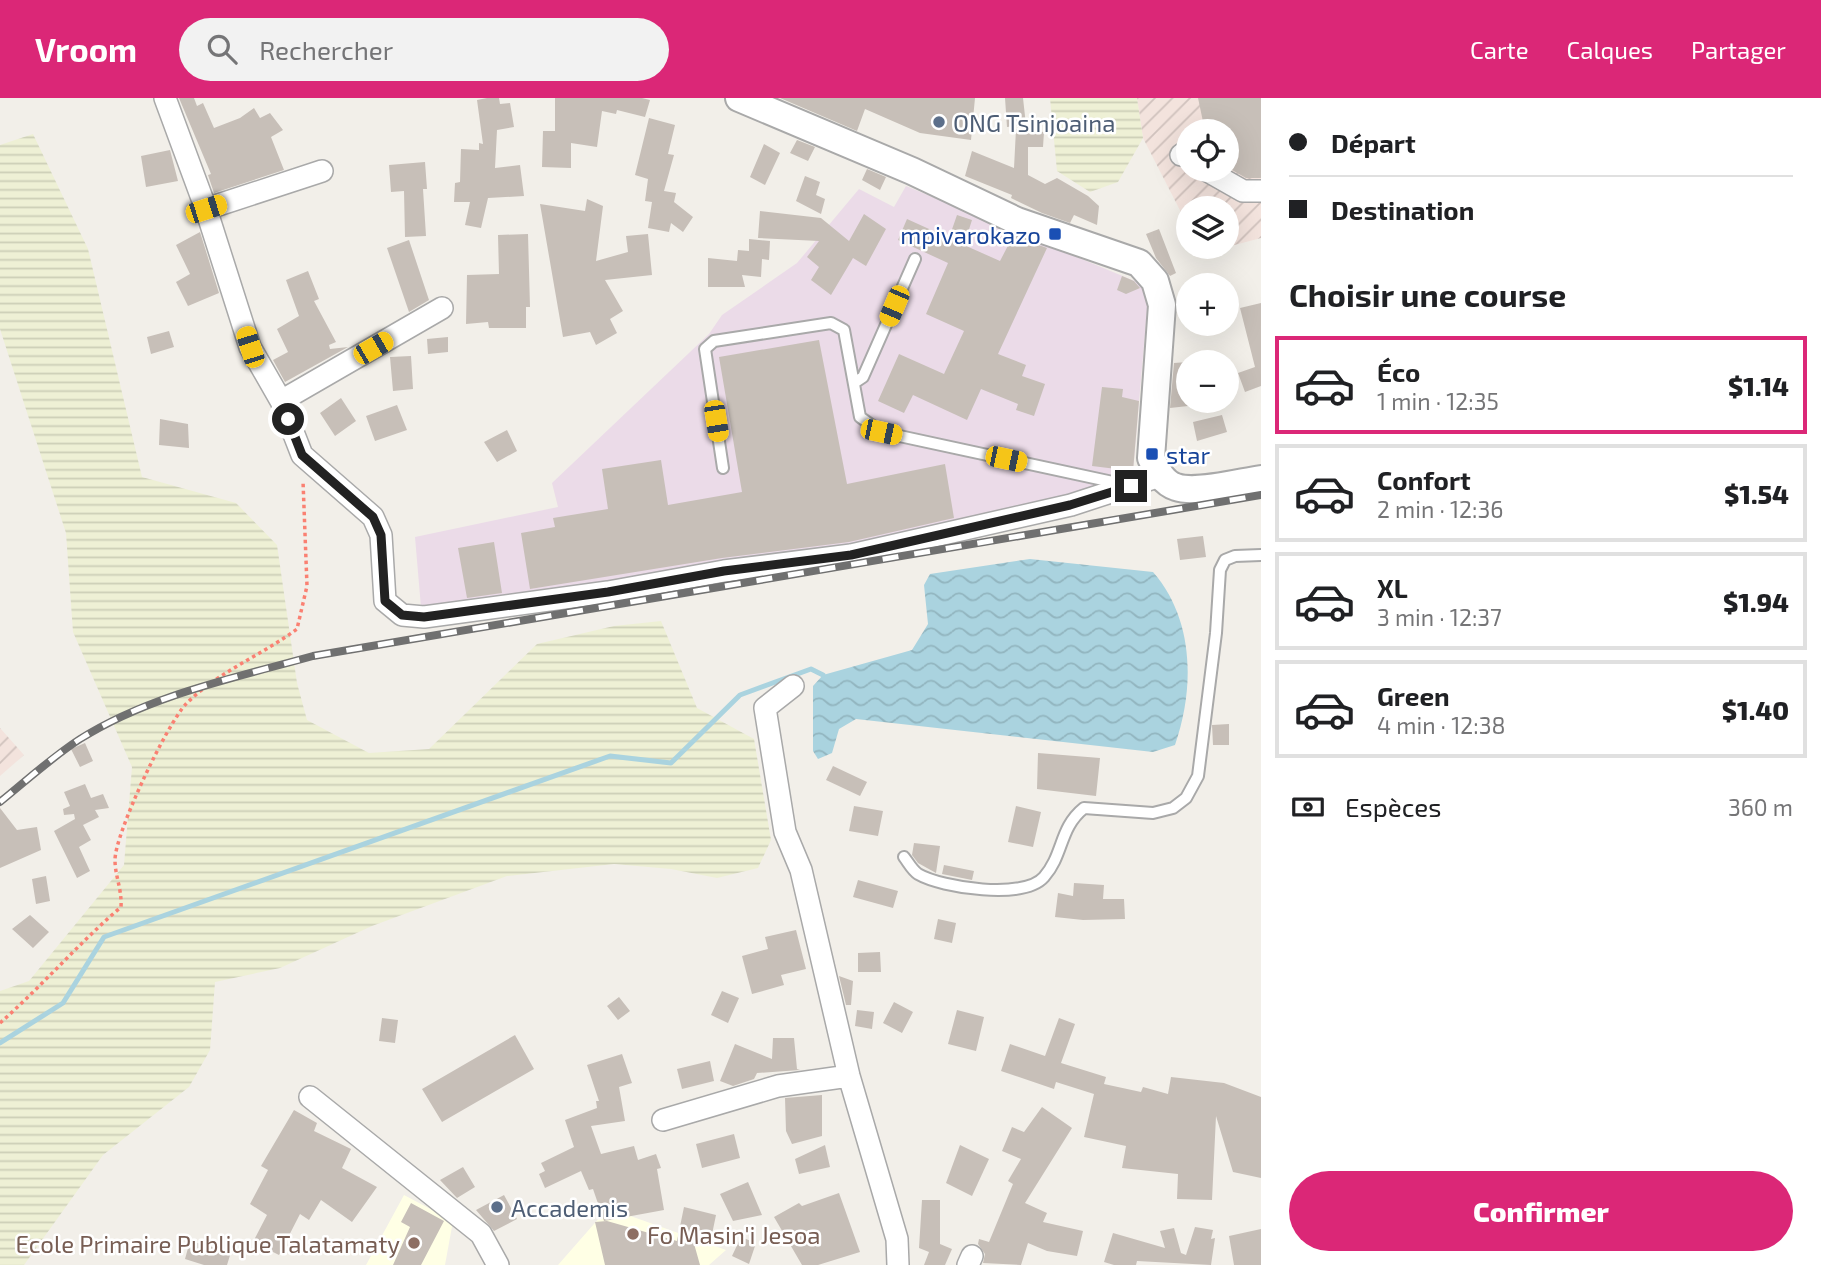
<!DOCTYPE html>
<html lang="fr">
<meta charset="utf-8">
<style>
:root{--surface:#fff;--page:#f2f2f2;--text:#202124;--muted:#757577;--line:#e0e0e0;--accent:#db2777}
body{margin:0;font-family:"Exo 2",sans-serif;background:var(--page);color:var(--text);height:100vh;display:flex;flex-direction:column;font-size:26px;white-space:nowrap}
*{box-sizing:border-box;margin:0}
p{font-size:23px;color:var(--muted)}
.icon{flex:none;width:38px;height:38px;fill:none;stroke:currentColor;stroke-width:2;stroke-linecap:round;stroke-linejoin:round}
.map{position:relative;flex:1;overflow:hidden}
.sheet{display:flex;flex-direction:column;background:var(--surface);width:560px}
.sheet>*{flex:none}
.guide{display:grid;align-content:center;height:154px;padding:0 28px;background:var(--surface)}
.controls{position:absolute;left:1176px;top:21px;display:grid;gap:14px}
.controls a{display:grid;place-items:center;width:63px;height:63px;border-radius:50%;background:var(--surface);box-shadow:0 7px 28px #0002;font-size:35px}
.end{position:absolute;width:32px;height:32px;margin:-16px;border:9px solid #222;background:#fff;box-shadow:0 0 0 4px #fff}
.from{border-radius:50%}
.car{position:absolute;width:21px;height:42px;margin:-21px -10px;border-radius:9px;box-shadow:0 0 5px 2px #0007;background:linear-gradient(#f5c518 24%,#345 0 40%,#f5c518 0 76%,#345 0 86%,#f5c518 0)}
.guide b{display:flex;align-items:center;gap:24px;height:66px;font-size:26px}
.guide b+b{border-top:2px solid var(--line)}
.guide i{width:18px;height:18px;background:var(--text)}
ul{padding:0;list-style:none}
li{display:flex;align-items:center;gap:21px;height:98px;margin:0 14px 10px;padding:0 14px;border:4px solid var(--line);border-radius:0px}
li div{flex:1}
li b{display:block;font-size:26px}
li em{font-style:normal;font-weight:800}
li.on{border-color:var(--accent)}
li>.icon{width:63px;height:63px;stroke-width:1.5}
h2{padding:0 28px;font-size:32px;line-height:84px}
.pay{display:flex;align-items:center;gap:18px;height:77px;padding:0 28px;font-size:26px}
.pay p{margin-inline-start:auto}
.action{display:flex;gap:14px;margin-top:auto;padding:14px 28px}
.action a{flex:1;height:80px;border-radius:42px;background:var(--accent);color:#fff;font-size:28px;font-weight:800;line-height:80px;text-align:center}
header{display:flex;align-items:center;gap:42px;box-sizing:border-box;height:98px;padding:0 35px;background:var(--accent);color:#fff}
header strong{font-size:33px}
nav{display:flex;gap:38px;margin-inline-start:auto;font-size:24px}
.search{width:490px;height:63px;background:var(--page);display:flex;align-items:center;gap:18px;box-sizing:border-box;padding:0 24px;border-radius:38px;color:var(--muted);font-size:26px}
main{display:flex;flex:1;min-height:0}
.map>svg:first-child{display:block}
.industrial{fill:#ebdbe8}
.education{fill:#ffffe5}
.military{fill:url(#military-furrows);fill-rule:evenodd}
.farmland{fill:url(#farmland-rules)}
.water{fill:url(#water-waves)}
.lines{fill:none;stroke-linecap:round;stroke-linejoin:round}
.stream{stroke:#aad3df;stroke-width:5}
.building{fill:#c7bfb8}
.service-casing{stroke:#a9a9a9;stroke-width:14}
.minor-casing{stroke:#a9a9a9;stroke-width:24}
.tertiary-casing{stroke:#a9a9a9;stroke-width:30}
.path{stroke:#fa8072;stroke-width:3.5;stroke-dasharray:3.5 3.5;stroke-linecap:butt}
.service{stroke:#fff;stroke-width:10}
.minor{stroke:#fff;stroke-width:21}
.tertiary{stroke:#fff;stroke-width:26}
.rail-casing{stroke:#707070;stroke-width:8}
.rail{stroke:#fff;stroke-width:5;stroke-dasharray:16;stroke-linecap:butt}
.route{stroke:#222;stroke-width:9}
.service-dot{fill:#5c6f8a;stroke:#fff;stroke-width:2.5}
.transit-dot{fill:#1a4fb4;stroke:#fff;stroke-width:2.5}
.education-dot{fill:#8d6e63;stroke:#fff;stroke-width:2.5}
.labels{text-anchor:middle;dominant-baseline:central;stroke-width:5;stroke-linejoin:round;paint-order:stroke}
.service-label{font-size:24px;fill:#4e5e75;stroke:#fff;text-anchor:start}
.transit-label{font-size:24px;fill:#164399;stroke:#fff;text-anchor:end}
.education-label{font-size:24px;fill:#785e54;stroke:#fff;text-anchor:start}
</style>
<header>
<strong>Vroom</strong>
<div class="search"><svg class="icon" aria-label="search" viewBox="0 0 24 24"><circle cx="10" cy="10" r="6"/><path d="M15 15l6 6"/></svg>Rechercher</div>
<nav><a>Carte</a><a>Calques</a><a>Partager</a></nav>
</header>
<main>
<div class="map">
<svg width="1261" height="1167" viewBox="0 0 1261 1167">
<defs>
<pattern id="military-furrows" width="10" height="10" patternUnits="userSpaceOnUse" patternTransform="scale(1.75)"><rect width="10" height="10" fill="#f3e3dd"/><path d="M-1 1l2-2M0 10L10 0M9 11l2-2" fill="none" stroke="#d0c2bd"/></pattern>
<pattern id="farmland-rules" width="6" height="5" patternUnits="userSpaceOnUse" patternTransform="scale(1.75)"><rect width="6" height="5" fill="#eef0d5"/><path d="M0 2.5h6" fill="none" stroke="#ccceb7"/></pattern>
<pattern id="water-waves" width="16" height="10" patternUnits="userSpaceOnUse" patternTransform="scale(1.75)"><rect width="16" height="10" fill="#aad3df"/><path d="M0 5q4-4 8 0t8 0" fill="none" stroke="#92b5bf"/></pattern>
</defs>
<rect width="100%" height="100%" fill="#f2efe9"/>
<!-- industrial -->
<path class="industrial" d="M906 88 1149 189 1133 373 1138 402 422 521 415 439 558 409 552 385 709 236 722 217 797 165 859 91 894 109Z"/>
<!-- education -->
<path class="education" d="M404 1097 453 1123 445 1167H366Z
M608 1110 726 1152 709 1167H558Z"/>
<!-- military -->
<path class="military" d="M1137 0H1261V140L1227 149V110H1188V128L1143 40ZM1188 33H1227V72H1188Z
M0 630 24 657 0 678Z"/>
<!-- farmland -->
<path class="farmland" d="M1050 0H1137L1143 40 1118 84 1090 94 1057 73Z
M33 36 88 151 142 379 236 405 277 447 297 585 307 622 369 655 429 651 537 546 614 528 661 523 697 610 754 641 771 742 758 770 717 780 671 771 614 766 507 778 372 828 280 870 215 884 210 952 189 989 103 1057 24 1167H0V893L29 883 124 767 132 669 73 534 66 435 0 231V47Z"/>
<!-- water -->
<path class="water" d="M1030 461 1153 474C1194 521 1195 589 1175 647L1153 654 856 621 839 631 832 655 818 661 813 653V588L823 577 912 552 928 526 924 487 930 476Z"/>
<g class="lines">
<!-- stream -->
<path class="stream" d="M0 945 63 905 104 839 610 658 671 665 740 597 811 571 823 577"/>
</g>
<!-- building -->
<path class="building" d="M179 0H194L197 8 203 5 214 30 240 20 254 10 260 20 270 15 283 32 271 39 284 72 214 95 208 77 211 76Z
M487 0H499L500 6 510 5 514 29 497 32 495 70 520 67 524 98 488 100 481 130 465 127 470 104H454L455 85 460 84 461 51 479 52V45L483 46 477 2Z
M555 0H642L650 2 645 19 617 12 616 16 602 13 597 49 571 45V70L542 69 543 33H555Z
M780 0H975L971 42 920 35 865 11 857 33Z
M1005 0H1023L1026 27 1007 29Z
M1198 0H1261V80H1246L1227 69V33H1205Z
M649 20 675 27 668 56 674 57 664 93 676 95 674 104 693 119 683 134 671 125 669 134 648 130 652 104 645 103 648 81 635 77Z
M1016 31 1044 34 1043 49H1028V77L1045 86 1057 80 1088 98 1099 108 1097 127 1074 117 1070 125 1042 115 1011 100 1012 97 965 78 972 53 1014 70Z
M797 42 815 49 808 63 790 55Z
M764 46 780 55 765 87 750 79Z
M170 52 178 83 146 89 141 58Z
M425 64 427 91H423L426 138 405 139 404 93 391 94 389 67Z
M867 71 886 79 880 92 862 82Z
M805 78 820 84 816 97 825 101 821 116 796 103Z
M587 101 603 108 596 163 628 154 626 138 648 136 652 177 605 182 623 213 610 221 617 235 596 247 590 234 563 239 540 106 585 113Z
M760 113 821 120 849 143 864 116 886 131 866 168 853 160 831 197 811 182 819 169 807 159 819 143 758 140Z
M957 117 972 122 964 147 1000 163 1013 138 1047 150 998 256 1026 267 1022 278 1045 286 1034 318 1016 312 1018 306 981 291 967 322 913 297 904 315 878 303 899 256 944 276 964 233 926 216 948 165 898 142 907 121 949 140Z
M1159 131 1176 175 1170 178 1156 160 1146 136Z
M200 134 219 195 188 208 176 184 190 176 176 147Z
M528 136 530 209H526V230H489L488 224 466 226 467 177 499 176 498 137Z
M749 141 770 143 769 162 762 161 761 179 742 177 745 189H708V160L737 163 738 152 749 153Z
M409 142 429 202 409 214 387 150Z
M308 173 319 201 314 203 336 244 329 247 330 251 348 249 285 284 273 262 288 254 277 231 299 218 286 182Z
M1122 178 1134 183 1140 190 1126 196 1117 192Z
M1261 205V288L1245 294 1238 275 1255 269 1240 210Z
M169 233 174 249 151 256 147 239Z
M448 239V254L428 256 427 241Z
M819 242 847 386 945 366 954 420 849 444 722 460 530 491 521 435 555 429 553 420 608 411 602 371 661 362 668 407 742 394 719 259Z
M411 258 413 291 393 293 390 259Z
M1188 264V308L1170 310 1174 265Z
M1102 289 1123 291 1122 299 1139 303 1133 373 1092 368Z
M341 300 356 323 335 338 320 315Z
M397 307 407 332 375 343 366 318Z
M1222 317 1227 334 1197 343 1193 324Z
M160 321 188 326 189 350 159 347Z
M507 332 517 353 497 364 484 344Z
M1203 438 1206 459 1180 462 1177 441Z
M494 444 502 495 467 500 458 450Z
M1229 626V647H1213L1212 627Z
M85 645 93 663 80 669 71 651Z
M1038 655 1100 660 1096 698 1037 691Z
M833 668 867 684 860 698 826 682Z
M85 686 91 700 103 696 109 710 95 712 99 719 83 727 91 742 79 749 90 773 77 780 54 733 75 721 74 716 64 717 63 711 70 708 64 694Z
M854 708 883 713 878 738 849 733Z
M1016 708 1041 714 1033 749 1008 744Z
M0 710 17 732 37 729 41 752 0 770Z
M914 745 940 748 936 775 918 765 912 757Z
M944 767 974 773 972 782 942 776Z
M46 778 50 803 36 806 32 781Z
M858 782 898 793 893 810 853 799Z
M1074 785 1104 787 1103 801H1124L1125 821 1083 822 1055 819 1058 795 1073 798Z
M30 817 49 834 33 850 12 831Z
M938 821 956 825 952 845 934 841Z
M796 832 806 871 781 877 784 887 752 896 742 858 768 851 765 839Z
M880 854 881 874H858V855Z
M839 878 853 883 851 907H846Z
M722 893 739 900 728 925 711 917Z
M619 899 630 913 618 922 607 908Z
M894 904 913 914 902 935 883 925Z
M857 912 874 914 872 931 855 928Z
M957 912 984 919 976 953 948 946Z
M382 920 398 922 395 945 379 943Z
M1059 920 1075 926 1061 965 1106 979 1104 986 1141 994 1143 989 1168 996 1171 979 1224 985 1261 999V1080L1233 1074 1216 1018 1212 1102 1177 1101 1178 1076 1122 1070 1126 1048 1084 1039 1094 996 1056 984 1054 991 1001 973 1010 946 1045 958Z
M515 937 534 971 442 1024 422 991Z
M773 940H794L797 971 800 972 757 975 754 981 733 988 720 983 735 946 772 961Z
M622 956 632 985 619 989 625 1023 591 1028 601 1056 634 1048 638 1062 656 1056 661 1070 657 1071 664 1112 604 1123 593 1091 589 1092 581 1073 545 1090 539 1076 545 1073 541 1065 574 1049 565 1022 597 1010 596 1003H599L587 967Z
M710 963 714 983 682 991 677 971Z
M822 997V1038L792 1046 786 1033 785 1000Z
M1042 1009 1072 1030 1025 1105 1047 1115 1043 1124 1083 1133 1077 1158 1047 1153 1028 1145 1021 1167 983 1165 985 1156 978 1146 979 1141 989 1144 1013 1086 1008 1083 1021 1061 1002 1053 1012 1029 1024 1034Z
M294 1012 317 1025 314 1033 351 1051 342 1070 377 1089 352 1124 321 1102 309 1122 300 1116 279 1157 253 1144 267 1117 250 1106 268 1072 261 1068Z
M734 1036 740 1060 702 1070 696 1046Z
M825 1047 830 1069 799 1076 795 1061Z
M960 1047 989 1061 972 1098 946 1085Z
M463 1069 475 1089 457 1100 440 1082Z
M748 1084 762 1117 733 1123 720 1096Z
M839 1095 860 1154 818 1167H802L774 1119 799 1105 802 1108Z
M504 1097 517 1121 494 1133 476 1112Z
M922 1102H940V1146L952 1151 945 1167H924L929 1154 919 1150Z
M411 1105 444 1123 421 1167H393L410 1129 401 1124Z
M684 1109 716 1117 710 1146 693 1142 700 1167H605L595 1124 607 1123 677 1143Z
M1195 1129 1213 1132 1211 1141 1215 1140 1211 1167 1137 1163 1136 1167H1114L1104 1164 1113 1135 1165 1150 1160 1133 1174 1130 1181 1155 1186 1157Z
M1261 1131V1167H1234L1229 1138Z
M741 1139 756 1145 749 1166 732 1158Z
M190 1143 231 1154 227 1167H204L185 1161Z"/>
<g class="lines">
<defs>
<path id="service" d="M854 285 863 279 915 161
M723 370 705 251 714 243 831 225 844 232 860 319 881 334 1122 386
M904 759C908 764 912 772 918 776 942 790 1024 802 1044 779 1064 756 1059 730 1084 710L1153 715 1173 710 1186 700 1198 678 1216 535 1220 472 1225 462 1235 458 1261 457"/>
<path id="minor" d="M165 0 206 111 250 249 281 303 302 357 373 419 381 437 385 503 402 517 424 519 608 494 724 473 851 457 1071 407 1160 378
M1181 57 1188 52
M1206 72 1243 93H1261
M206 111 322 73
M281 303 442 210
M793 588 765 610 785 734 801 772 849 978 897 1141 898 1167
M310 999 481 1136 498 1167
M663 1022 778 988 849 978
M968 1167 972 1158"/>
<path id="tertiary" d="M739 0 912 73 1017 123 1139 165 1155 183 1162 207 1151 360C1157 372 1163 385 1176 389 1196 396 1240 384 1261 381"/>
</defs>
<!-- service casing -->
<use href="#service" class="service-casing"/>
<!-- minor casing -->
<use href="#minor" class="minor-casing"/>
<!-- tertiary casing -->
<use href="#tertiary" class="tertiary-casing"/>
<!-- path -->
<path class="path" d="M0 925C42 888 78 846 121 809 122 791 115 778 115 762 115 735 167 626 186 606 216 575 262 557 297 531L307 488 303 383"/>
<!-- service -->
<use href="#service" class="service"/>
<!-- minor -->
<use href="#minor" class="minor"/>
<!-- tertiary -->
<use href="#tertiary" class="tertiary"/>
<defs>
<path id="rail" d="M0 704C26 683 52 659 80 641 150 597 234 580 313 558L1261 397"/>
</defs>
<!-- rail casing -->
<use href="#rail" class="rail-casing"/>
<!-- rail -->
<use href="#rail" class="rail"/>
</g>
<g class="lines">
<!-- route -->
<path class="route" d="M288 321 302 357 373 419 381 437 385 503 402 517 424 519 608 494 724 473 851 457 1070 407 1131 388"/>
</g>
<!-- markers -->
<g class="service-dot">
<circle cx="939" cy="24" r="7"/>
<circle cx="497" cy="1109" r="7"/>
</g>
<g class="transit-dot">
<rect x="1048" y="129" width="14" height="14" rx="3.5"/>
<rect x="1145" y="349" width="14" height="14" rx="3.5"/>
</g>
<g class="education-dot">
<circle cx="633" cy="1136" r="7"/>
<circle cx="414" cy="1145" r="7"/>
</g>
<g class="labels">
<!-- service labels -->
<g class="service-label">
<text x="953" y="24">ONG Tsinjoaina</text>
<text x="511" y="1109">Accademis</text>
</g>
<!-- transit labels -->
<g class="transit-label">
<text x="1041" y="136">mpivarokazo</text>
<text x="1166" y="356" text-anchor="start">star</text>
</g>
<!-- education labels -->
<g class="education-label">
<text x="647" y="1136">Fo Masin'i Jesoa</text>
<text x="400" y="1145" text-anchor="end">Ecole Primaire Publique Talatamaty</text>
</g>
</g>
</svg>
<div class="controls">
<a><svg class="icon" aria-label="locate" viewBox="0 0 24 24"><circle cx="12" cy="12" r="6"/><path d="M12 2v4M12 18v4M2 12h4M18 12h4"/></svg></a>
<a><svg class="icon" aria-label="layers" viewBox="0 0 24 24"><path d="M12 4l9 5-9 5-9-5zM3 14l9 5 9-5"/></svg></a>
<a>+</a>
<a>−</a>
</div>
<i class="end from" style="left:288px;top:321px"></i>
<i class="end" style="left:1131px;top:388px"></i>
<i class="car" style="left:206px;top:111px;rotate:72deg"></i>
<i class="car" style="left:894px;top:208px;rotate:203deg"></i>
<i class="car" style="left:250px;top:249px;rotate:342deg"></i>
<i class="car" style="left:373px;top:250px;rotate:60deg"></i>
<i class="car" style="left:716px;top:323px;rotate:171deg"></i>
<i class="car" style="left:881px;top:334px;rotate:102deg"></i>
<i class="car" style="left:1006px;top:361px;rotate:102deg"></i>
</div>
<section class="sheet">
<div class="guide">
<b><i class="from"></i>Départ</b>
<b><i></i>Destination</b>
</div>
<h2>Choisir une course</h2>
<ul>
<li class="on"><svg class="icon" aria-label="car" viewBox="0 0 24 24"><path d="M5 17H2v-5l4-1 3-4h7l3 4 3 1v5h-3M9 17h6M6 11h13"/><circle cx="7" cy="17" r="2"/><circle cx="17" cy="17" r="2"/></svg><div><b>Éco</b><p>1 min · 12:35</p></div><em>$1.14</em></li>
<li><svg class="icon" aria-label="car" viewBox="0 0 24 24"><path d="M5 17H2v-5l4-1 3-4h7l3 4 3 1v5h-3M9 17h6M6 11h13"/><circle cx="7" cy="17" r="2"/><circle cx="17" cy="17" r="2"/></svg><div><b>Confort</b><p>2 min · 12:36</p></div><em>$1.54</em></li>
<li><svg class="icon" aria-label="car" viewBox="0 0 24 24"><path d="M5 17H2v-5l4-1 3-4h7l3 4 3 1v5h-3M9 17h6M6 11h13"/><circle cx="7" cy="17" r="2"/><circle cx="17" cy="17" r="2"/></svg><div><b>XL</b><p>3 min · 12:37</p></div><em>$1.94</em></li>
<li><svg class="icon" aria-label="car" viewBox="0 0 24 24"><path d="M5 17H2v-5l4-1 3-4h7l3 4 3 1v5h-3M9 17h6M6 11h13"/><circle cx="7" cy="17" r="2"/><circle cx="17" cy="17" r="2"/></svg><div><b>Green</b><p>4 min · 12:38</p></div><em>$1.40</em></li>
</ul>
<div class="pay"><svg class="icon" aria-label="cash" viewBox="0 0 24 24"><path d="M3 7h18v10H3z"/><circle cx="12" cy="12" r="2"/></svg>Espèces<p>360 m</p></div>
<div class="action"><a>Confirmer</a></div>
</section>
</main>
